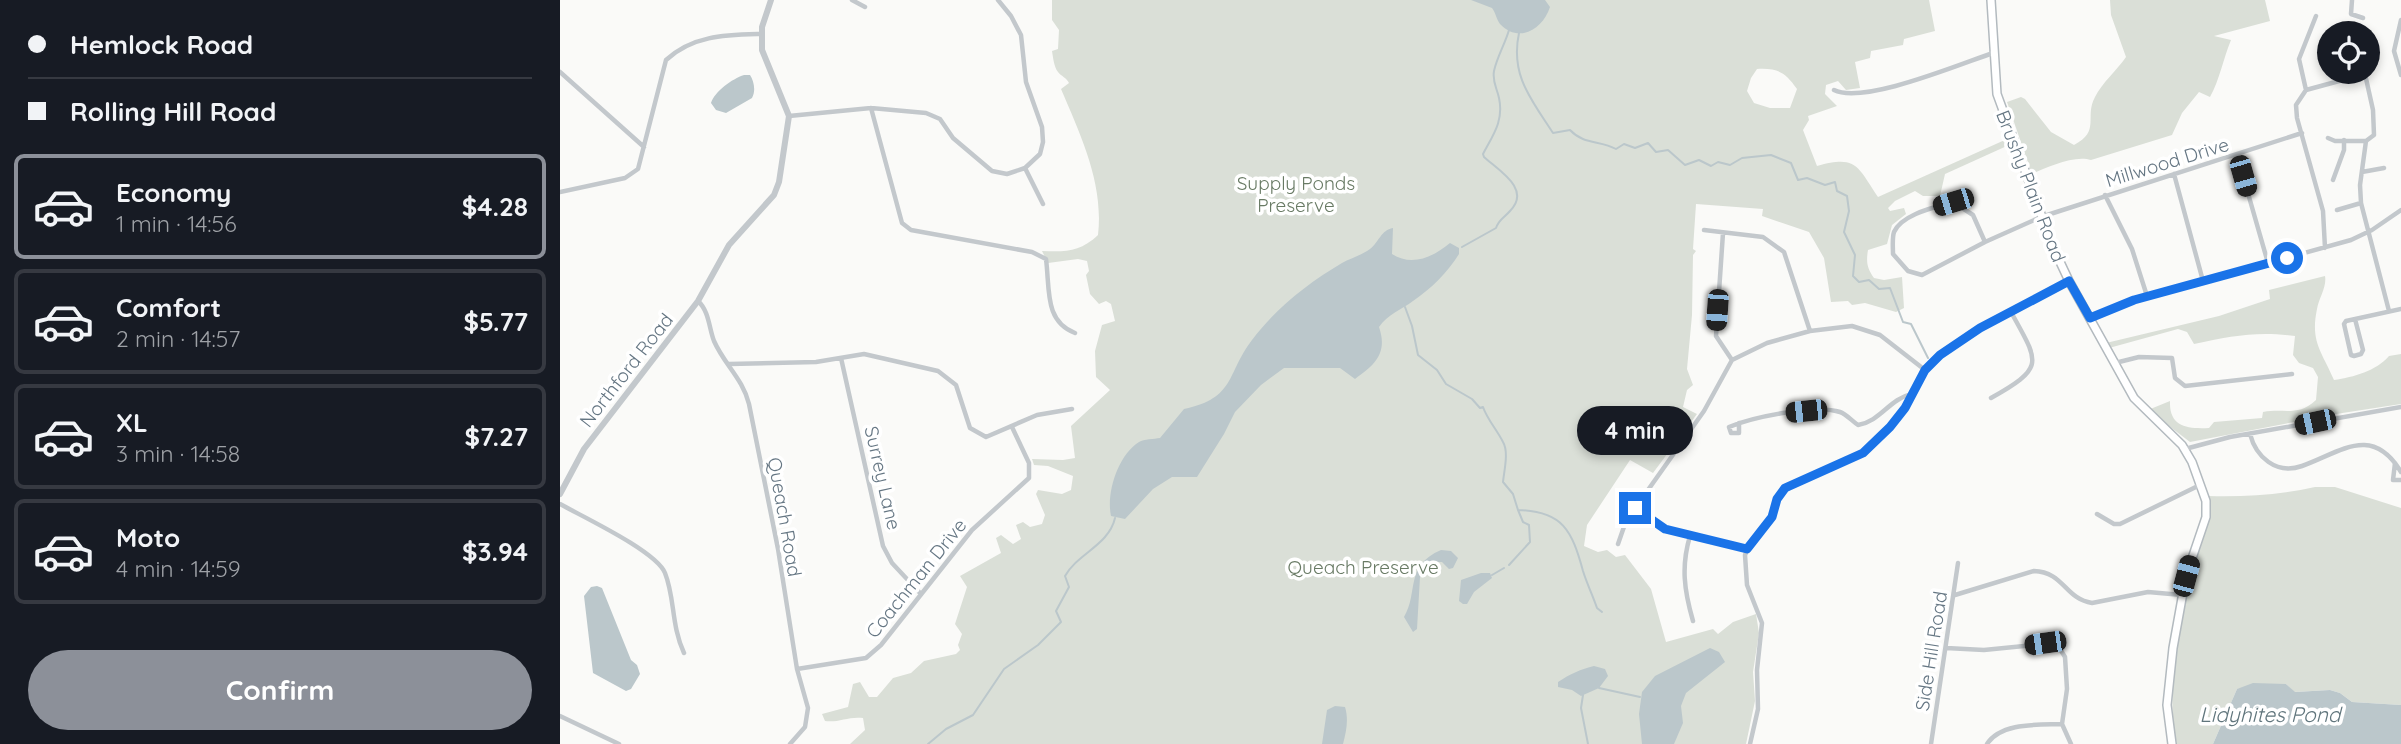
<!DOCTYPE html>
<meta charset="utf-8">
<style>
:root{--surface:#171b24;--page:#242831;--text:#f1f3f6;--muted:#9ea1a6;--line:#363941;--accent:#8c9099}
body{margin:0;font-family:Quicksand,sans-serif;background:var(--page);color:var(--text);height:100vh;display:flex;flex-direction:column;font-size:26px;white-space:nowrap}
*{box-sizing:border-box;margin:0}
p{font-size:23px;color:var(--muted)}
.icon{flex:none;width:38px;height:38px;fill:none;stroke:currentColor;stroke-width:2;stroke-linecap:round;stroke-linejoin:round}
.map{position:relative;flex:1;overflow:hidden}
.drawer{display:flex;flex-direction:column;background:var(--surface);width:560px}
.drawer>*{flex:none}
.hud{display:grid;align-content:center;height:154px;padding:0 28px;background:var(--surface)}
.tools{position:absolute;left:1757px;top:21px;display:grid;gap:14px}
.tools a{display:grid;place-items:center;width:63px;height:63px;border-radius:50%;background:var(--surface);box-shadow:0 4px 10px #0003;font-size:35px}
.end{position:absolute;width:32px;height:32px;margin:-16px;border:9px solid #1a73e8;background:#fff;box-shadow:0 0 0 4px #fff}
.from{border-radius:50%}
.bubble{position:absolute;height:49px;border-radius:24px;background:var(--surface);box-shadow:0 4px 10px #0003;font-size:23px;font-weight:700;line-height:49px;text-align:center}
.car{position:absolute;width:21px;height:42px;margin:-21px -10px;border-radius:9px;box-shadow:0 0 5px 2px #0007;background:linear-gradient(#222 24%,#8ab4d8 0 40%,#222 0 76%,#8ab4d8 0 86%,#222 0)}
.hud b{display:flex;align-items:center;gap:24px;height:66px;font-size:26px}
.hud b+b{border-top:2px solid var(--line)}
.hud i{width:18px;height:18px;background:var(--text)}
ul{padding:0;list-style:none}
li{display:flex;align-items:center;gap:21px;height:105px;margin:0 14px 10px;padding:0 14px;border:4px solid var(--line);border-radius:10px}
li div{flex:1}
li b{display:block;font-size:26px}
li em{font-style:normal;font-weight:700}
li.selected{border-color:var(--accent)}
li>.icon{width:63px;height:63px;stroke-width:1.5}
.primary-button{display:flex;gap:14px;margin-top:auto;padding:14px 28px}
.primary-button a{flex:1;height:80px;border-radius:42px;background:var(--accent);color:#fff;font-size:28px;font-weight:700;line-height:80px;text-align:center}
main{display:flex;flex:1;min-height:0}
.map>svg:first-child{display:block}
.green{fill:#dadfd7;fill-rule:evenodd}
.water{fill:#bbc7cb}
.lines{fill:none;stroke-linecap:round;stroke-linejoin:round}
.stream{stroke:#bbc7cb;stroke-width:2}
.secondary-casing{stroke:#b3babf;stroke-width:10}
.minor{stroke:#c3c8cc;stroke-width:4.5}
.tertiary{stroke:#c3c8cc;stroke-width:6}
.secondary{stroke:#fff;stroke-width:7}
.route{stroke:#1a73e8;stroke-width:9}
.labels{text-anchor:middle;dominant-baseline:central;stroke-width:7;stroke-linejoin:round;paint-order:stroke}
.street-label{font-size:19px;fill:#657683;stroke:#fff}
.park-label{font-size:19px;fill:#687a64;stroke:#fff}
.water-label{font-size:21px;font-style:italic;fill:#60757c;stroke:#fff}
</style>
<main>
<section class="drawer">
<div class="hud">
<b><i class="from"></i>Hemlock Road</b>
<b><i></i>Rolling Hill Road</b>
</div>
<ul>
<li class="selected"><svg class="icon" aria-label="car" viewBox="0 0 24 24"><path d="M5 17H2v-5l4-1 3-4h7l3 4 3 1v5h-3M9 17h6M6 11h13"/><circle cx="7" cy="17" r="2"/><circle cx="17" cy="17" r="2"/></svg><div><b>Economy</b><p>1 min · 14:56</p></div><em>$4.28</em></li>
<li><svg class="icon" aria-label="car" viewBox="0 0 24 24"><path d="M5 17H2v-5l4-1 3-4h7l3 4 3 1v5h-3M9 17h6M6 11h13"/><circle cx="7" cy="17" r="2"/><circle cx="17" cy="17" r="2"/></svg><div><b>Comfort</b><p>2 min · 14:57</p></div><em>$5.77</em></li>
<li><svg class="icon" aria-label="car" viewBox="0 0 24 24"><path d="M5 17H2v-5l4-1 3-4h7l3 4 3 1v5h-3M9 17h6M6 11h13"/><circle cx="7" cy="17" r="2"/><circle cx="17" cy="17" r="2"/></svg><div><b>XL</b><p>3 min · 14:58</p></div><em>$7.27</em></li>
<li><svg class="icon" aria-label="car" viewBox="0 0 24 24"><path d="M5 17H2v-5l4-1 3-4h7l3 4 3 1v5h-3M9 17h6M6 11h13"/><circle cx="7" cy="17" r="2"/><circle cx="17" cy="17" r="2"/></svg><div><b>Moto</b><p>4 min · 14:59</p></div><em>$3.94</em></li>
</ul>
<div class="primary-button"><a>Confirm</a></div>
</section>
<div class="map">
<svg width="1841" height="744" viewBox="0 0 1841 744">
<rect width="100%" height="100%" fill="#fafaf8"/>
<!-- green -->
<path class="green" d="M492 0H1369L1375 31 1344 39 1343 45 1311 51 1310 58 1295 62 1300 88 1286 90 1278 81 1266 85 1265 94 1277 106 1248 116 1249 120 1243 130 1257 166C1297 155 1297 166 1318 197L1447 139 1449 145 1385 174 1380 196H1363L1355 191 1335 201 1328 208 1330 211 1344 208 1346 214 1332 225 1327 244 1308 250C1306 262 1307 268 1314 278L1324 280 1342 277 1344 308 1336 312 1305 303 1292 305 1288 301 1271 302 1264 258 1249 232 1202 216 1203 209 1136 204 1133 249 1136 251 1133 255 1132 315 1127 369 1133 385 1127 390 1123 407 1137 414 1093 473 1070 460 1027 525 1024 546 1038 552 1047 550 1056 557 1065 555 1091 589 1106 642 1153 629 1158 634 1173 622 1196 614 1199 633 1193 672 1195 701 1186 744H290L305 730 303 718C289 716 278 723 265 721L262 714 288 707 293 684 300 682 309 697H317L333 678 351 673 364 661 396 654 400 650 398 645 402 634 395 624 407 587 400 576 441 553 436 538 441 535 453 544 461 539 456 525 463 522 470 527 482 524 485 515 476 494 478 490 502 494 511 490 513 476 488 466 474 465 472 459 503 460 515 458 511 426 550 390 536 377 535 351 542 325 555 321 551 304 546 301 539 304 530 294 526 275 529 271 527 261 518 259 488 263 482 251C506 252 520 252 538 235 544 184 521 136 501 89L509 83C506 77 502 77 498 72 494 67 493 57 492 51L498 49 499 30 492 20ZM1197 69C1218 68 1225 72 1237 89L1230 108H1210L1194 103 1187 91 1191 78Z
M1550 0H1705L1710 21 1654 36 1671 40C1663 59 1660 79 1650 97L1639 92 1622 113 1612 135 1531 160C1514 155 1488 167 1472 174L1447 102 1461 97 1465 99 1491 132 1514 145C1541 131 1524 117 1535 97 1542 83 1557 70 1566 57L1551 15Z
M1765 276C1767 287 1759 298 1757 309 1750 342 1762 352 1774 380 1794 377 1816 371 1829 356L1841 354V404L1776 414 1630 442 1588 410 1610 401C1609 427 1627 429 1649 428L1654 422 1702 418 1703 412C1725 408 1738 417 1756 400L1758 377 1753 368 1739 363 1733 355 1735 336C1697 331 1671 336 1634 344L1627 332 1618 329 1549 348 1546 343 1659 316 1710 299 1709 290Z
M1755 487H1775L1841 508V705L1792 702 1780 693 1770 690 1734 692 1726 684 1677 689 1653 744H1617L1616 740 1614 742C1609 684 1616 623 1631 567 1638 542 1654 523 1648 496 1685 497 1719 495 1755 487Z"/>
<!-- water -->
<path class="water" d="M911 0H985L990 7C983 29 959 44 940 24 936 19 936 13 932 8Z
M184 75H190C194 81 196 91 192 98L166 113 156 110 151 103C155 91 172 79 184 75Z
M833 228 832 254C852 267 873 257 890 243L899 248V254C887 273 872 288 853 301 841 310 828 314 819 327 828 353 815 365 795 379L780 368H724L701 385 675 412 664 434 637 477H612L593 489 565 519 551 516C546 493 558 455 579 442 584 439 594 439 600 438L624 409C676 398 666 374 692 340 715 309 748 283 782 263 791 258 802 255 810 249 819 242 821 230 833 228Z
M881 550 891 551 898 558 893 568 889 569 882 562H875L860 577 857 629 853 632 844 617C859 592 844 566 881 550Z
M921 573H930L932 578 914 592 907 604H903L899 601 901 580Z
M37 586 42 588 71 660 77 665 80 674 71 689 66 691 33 673 24 596 31 587Z
M1150 648 1159 652 1165 662 1126 693 1121 706 1123 723 1114 744H1082L1079 714 1082 692 1095 676Z
M1034 666 1045 669 1048 676 1039 688 1021 696 1012 690 998 687V682C1010 674 1021 669 1034 666Z
M1693 683 1726 684 1735 692 1770 690 1780 693 1792 702 1841 705V744H1653L1677 689Z
M775 706 785 707C789 720 786 732 783 744H762L767 710Z"/>
<g class="lines">
<!-- stream -->
<path class="stream" d="M959 33C950 75 971 99 993 133L1010 130C1024 145 1040 140 1056 149L1064 144 1075 148 1088 143 1096 152 1108 150 1125 165 1139 160 1151 166 1158 162 1170 165 1182 158 1211 155 1231 163 1238 180 1247 178 1265 185 1275 182 1277 191 1287 196 1289 211 1284 232 1295 255 1293 276 1299 282 1309 280 1319 289 1330 288 1343 322 1351 324 1368 358
M902 247 936 228C939 219 944 218 950 211 972 189 938 170 924 157L923 154C933 135 944 121 939 98 937 88 932 82 934 71 937 57 945 44 949 30
M845 307 852 326 858 355 877 370 886 384 912 399 920 408 923 407C927 419 937 430 943 442 949 452 944 471 943 482L953 494 958 510C1003 511 1012 531 1023 571 1027 584 1033 596 1037 608L1042 612
M949 565 970 542 969 525 963 522 958 510
M932 575 944 568
M1039 688 1080 697
M1023 695 1021 708 1028 744
M368 744 386 729 413 715 444 669 478 645 501 622 496 611 509 587 505 576C517 554 549 545 555 518"/>
<defs>
<path id="secondary" d="M1431 0 1437 94 1493 247 1509 281 1574 398 1622 445 1632 462 1646 501V517L1626 576 1613 648 1607 705 1612 744"/>
</defs>
<!-- secondary casing -->
<use href="#secondary" class="secondary-casing"/>
<!-- minor -->
<path class="minor" d="M292 0 305 7
M1792 0 1791 14 1803 18
M1841 20 1834 51 1841 75
M0 72 84 147
M1274 90C1303 105 1400 64 1433 53
M1746 90 1739 59 1756 16
M311 108 342 223 351 230 472 252 486 259C490 289 484 321 515 333
M229 116 311 108 366 113 380 119 393 138 432 171 447 174 465 168 480 154 483 142 482 127 466 82 461 35 451 16 438 0
M1768 138 1775 141H1806
M1677 155 1708 263
M465 168 483 204
M1802 172 1824 168
M1614 174 1643 281
M1773 180 1784 150V140
M0 192 65 178 78 169 106 60C133 35 166 35 201 34
M1545 195 1572 249 1587 296
M1393 202 1413 215 1425 242 1362 275 1348 271 1333 254C1333 248 1332 238 1334 232 1342 214 1376 207 1393 202Z
M1777 210 1801 203
M1144 230 1203 237 1224 252 1250 331
M1163 233 1156 336 1172 360
M1425 242 1481 217 1742 133
M1765 248 1763 211 1737 118 1736 105 1746 90 1805 74 1813 110 1814 135 1806 141 1800 185 1801 203 1829 311
M138 301C149 311 149 328 154 341 164 364 183 379 189 404L218 549 237 669 248 708 245 727 230 744
M1530 318 1574 300 1791 240 1812 230 1841 210
M1795 319 1803 350 1801 354 1794 356 1791 355 1784 324 1786 321 1841 309
M281 358 323 546 332 563 360 593
M1555 363 1579 357 1612 358 1615 378 1625 386 1732 374
M169 364 256 362 304 354 378 371 396 385 410 428 426 437 477 415 512 409
M1431 398C1486 367 1479 363 1451 312
M1179 423V433H1171L1169 427C1193 417 1256 404 1280 412 1286 414 1292 421 1298 425 1321 421 1329 399 1352 394
M1690 434C1696 457 1716 475 1742 466 1781 452 1812 424 1841 472
M1625 449 1670 437 1841 407
M1835 463 1833 480H1841
M0 504C23 517 96 551 105 573 115 598 111 625 124 653
M1075 508 1105 529 1187 549
M1537 514 1554 524H1560L1640 485
M1130 536C1121 566 1124 590 1133 621
M1058 544 1066 521 1144 411 1172 360 1207 343 1250 331 1292 326 1320 335 1365 370
M1395 595 1474 571C1504 572 1505 599 1532 603L1588 592 1622 595
M1386 648 1424 650 1485 644 1500 649 1505 657 1507 689 1502 724 1511 744
M237 669 306 658 321 645 412 530 469 478V463L452 427
M0 716 59 744
M1190 744 1198 709 1197 670 1202 623 1187 585 1185 555 1190 544 1211 517 1217 499 1225 488 1303 453 1330 427 1345 408 1365 370 1380 355 1420 328 1508 281
M1371 744 1398 563
M1427 744C1441 722 1479 725 1502 724"/>
<!-- tertiary -->
<path class="tertiary" d="M0 494 24 449 138 301 169 245 214 195 219 182 229 116 202 50V27L211 0"/>
<!-- secondary -->
<use href="#secondary" class="secondary"/>
</g>
<g class="lines">
<!-- route -->
<path class="route" d="M1075 508 1105 529 1187 549 1212 517 1217 499 1225 488 1303 453 1330 427 1345 408 1365 370 1380 355 1420 328 1509 281 1530 318 1574 300 1727 258"/>
</g>
<g class="labels">
<!-- street labels -->
<g class="street-label">
<text transform="translate(1607 162) rotate(-17)">Millwood Drive</text>
<text transform="translate(1471 186) rotate(69)">Brushy Plain Road</text>
<text transform="translate(66 370) rotate(-52)">Northford Road</text>
<text transform="translate(323 478) rotate(77)">Surrey Lane</text>
<text transform="translate(225 517) rotate(80)">Queach Road</text>
<text transform="translate(356 578) rotate(-51)">Coachman Drive</text>
<text transform="translate(1371 651) rotate(-81)">Side Hill Road</text>
</g>
<!-- park labels -->
<g class="park-label">
<text x="736" y="183">Supply Ponds<tspan x="736" dy="22">Preserve</tspan></text>
<text x="803" y="567">Queach Preserve</text>
</g>
<!-- water labels -->
<g class="water-label">
<text x="1710" y="714">Lidyhites Pond</text>
</g>
</g>
</svg>
<div class="tools">
<a><svg class="icon" aria-label="locate" viewBox="0 0 24 24"><circle cx="12" cy="12" r="6"/><path d="M12 2v4M12 18v4M2 12h4M18 12h4"/></svg></a>
</div>
<i class="end from" style="left:1727px;top:258px"></i>
<i class="end" style="left:1075px;top:508px"></i>
<div class="bubble" style="left:1017px;top:406px;width:116px">4 min</div>
<i class="car" style="left:1683px;top:176px;rotate:164deg"></i>
<i class="car" style="left:1393px;top:202px;rotate:253deg"></i>
<i class="car" style="left:1157px;top:310px;rotate:184deg"></i>
<i class="car" style="left:1246px;top:411px;rotate:264deg"></i>
<i class="car" style="left:1755px;top:422px;rotate:258deg"></i>
<i class="car" style="left:1626px;top:576px;rotate:15deg"></i>
<i class="car" style="left:1485px;top:643px;rotate:262deg"></i>
</div>
</main>
